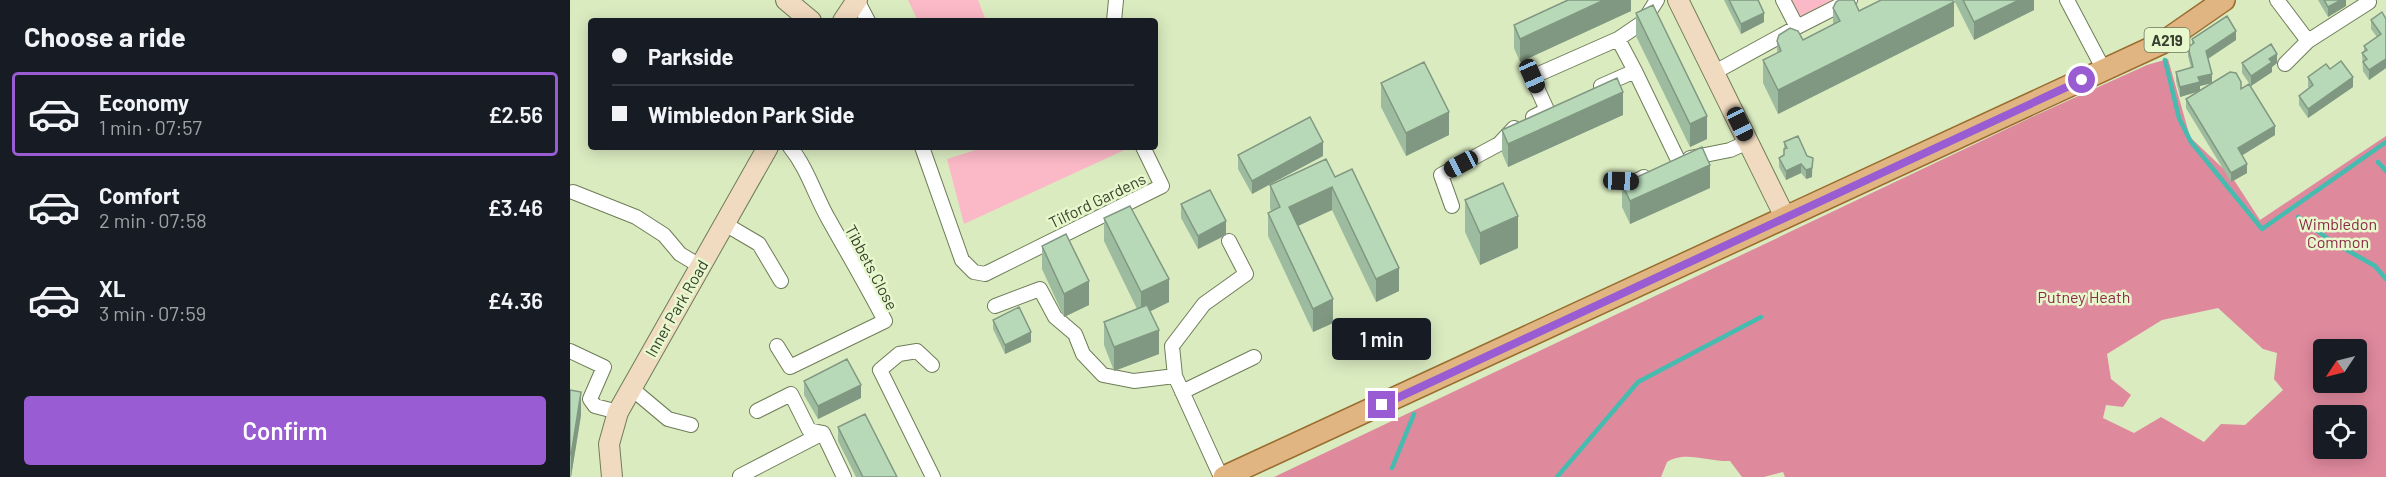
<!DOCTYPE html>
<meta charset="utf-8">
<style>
:root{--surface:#171b24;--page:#242831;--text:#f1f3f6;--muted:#9ea1a6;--line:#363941;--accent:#995cd3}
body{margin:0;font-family:Barlow,sans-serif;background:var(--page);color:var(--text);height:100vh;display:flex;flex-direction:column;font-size:22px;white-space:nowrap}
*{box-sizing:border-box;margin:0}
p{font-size:20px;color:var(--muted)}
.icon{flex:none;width:33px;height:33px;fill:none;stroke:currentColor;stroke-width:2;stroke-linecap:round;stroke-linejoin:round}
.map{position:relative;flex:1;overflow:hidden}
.sheet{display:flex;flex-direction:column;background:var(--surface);width:570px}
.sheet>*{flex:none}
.top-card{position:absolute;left:18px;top:18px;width:570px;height:132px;border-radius:6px;box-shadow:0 3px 15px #0003;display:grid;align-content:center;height:132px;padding:0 24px;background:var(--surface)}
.needle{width:39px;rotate:235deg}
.fabs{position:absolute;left:1743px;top:339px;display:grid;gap:12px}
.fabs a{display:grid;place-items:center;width:54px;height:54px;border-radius:6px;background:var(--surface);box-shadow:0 3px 15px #0003;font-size:30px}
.end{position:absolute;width:27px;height:27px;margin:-14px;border:8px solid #995cd3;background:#fff;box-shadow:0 0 0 3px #fff}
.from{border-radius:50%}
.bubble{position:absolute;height:42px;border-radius:6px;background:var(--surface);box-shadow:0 3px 15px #0003;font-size:20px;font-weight:600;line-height:42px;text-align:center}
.car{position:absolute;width:18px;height:36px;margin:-18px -9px;border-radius:8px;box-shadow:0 0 4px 2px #0007;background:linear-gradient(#222 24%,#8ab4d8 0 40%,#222 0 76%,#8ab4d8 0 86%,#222 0)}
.top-card b{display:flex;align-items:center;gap:21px;height:57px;font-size:22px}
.top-card b+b{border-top:2px solid var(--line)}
.top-card i{width:15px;height:15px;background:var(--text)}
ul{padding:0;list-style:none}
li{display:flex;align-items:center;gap:18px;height:84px;margin:0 12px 9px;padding:0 12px;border:3px solid transparent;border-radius:6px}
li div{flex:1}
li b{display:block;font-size:22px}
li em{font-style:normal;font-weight:600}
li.active{border-color:var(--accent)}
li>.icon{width:54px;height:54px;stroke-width:1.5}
h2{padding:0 24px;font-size:27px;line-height:72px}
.button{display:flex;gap:12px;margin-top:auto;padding:12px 24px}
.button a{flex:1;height:69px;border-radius:6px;background:var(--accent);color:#fff;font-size:24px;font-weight:600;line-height:69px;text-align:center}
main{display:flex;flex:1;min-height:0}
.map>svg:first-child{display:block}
.green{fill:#fbb8c6}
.forest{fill:#df899d;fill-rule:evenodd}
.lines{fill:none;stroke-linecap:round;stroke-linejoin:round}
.stream{stroke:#45bcaf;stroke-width:4.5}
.street-casing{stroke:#6e7d57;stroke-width:16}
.secondary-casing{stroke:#6e7d57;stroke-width:22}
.primary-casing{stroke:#996c2e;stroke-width:24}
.street{stroke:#fff;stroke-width:14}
.secondary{stroke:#f0dac0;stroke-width:20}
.primary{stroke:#e1b582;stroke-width:21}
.wall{fill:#9dbb9e;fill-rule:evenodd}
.shaded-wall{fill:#809881}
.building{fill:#b7d9b8;stroke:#809881;stroke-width:1.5}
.route{stroke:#995cd3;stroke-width:8}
.labels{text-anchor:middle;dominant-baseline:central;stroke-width:5;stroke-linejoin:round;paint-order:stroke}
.shield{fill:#e7f8cd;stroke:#6d775e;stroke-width:1.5}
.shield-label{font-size:15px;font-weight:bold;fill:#39402f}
.street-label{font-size:16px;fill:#39402f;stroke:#e7f8cd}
.park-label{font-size:16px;fill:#8d2949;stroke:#e7f8cd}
</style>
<main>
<section class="sheet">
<h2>Choose a ride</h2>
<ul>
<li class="active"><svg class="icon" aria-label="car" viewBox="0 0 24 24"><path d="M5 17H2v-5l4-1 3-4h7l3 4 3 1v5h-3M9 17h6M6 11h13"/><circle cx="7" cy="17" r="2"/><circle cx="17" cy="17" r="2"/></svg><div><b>Economy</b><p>1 min · 07:57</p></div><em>£2.56</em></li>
<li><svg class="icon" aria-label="car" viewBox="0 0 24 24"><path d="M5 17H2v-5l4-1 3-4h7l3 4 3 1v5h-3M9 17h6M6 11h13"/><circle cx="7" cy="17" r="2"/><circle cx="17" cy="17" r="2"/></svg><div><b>Comfort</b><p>2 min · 07:58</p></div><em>£3.46</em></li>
<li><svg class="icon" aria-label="car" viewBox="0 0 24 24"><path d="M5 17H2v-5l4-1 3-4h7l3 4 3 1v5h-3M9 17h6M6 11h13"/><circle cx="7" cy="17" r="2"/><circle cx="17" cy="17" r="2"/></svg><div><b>XL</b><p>3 min · 07:59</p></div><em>£4.36</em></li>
</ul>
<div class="button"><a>Confirm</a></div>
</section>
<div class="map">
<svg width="1816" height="477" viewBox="0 0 1816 477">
<rect width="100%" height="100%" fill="#daebc0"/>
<!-- green -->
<path class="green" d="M338 0H408L416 21H348Z
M1219 0H1264L1232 16 1226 14Z
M415 147H561L394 224 377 159Z"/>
<!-- forest -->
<path class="forest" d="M1598 59 1620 137 1662 177 1690 220 1816 136V477H1215L1213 472 1194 477H1172L1160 461C1140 462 1114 450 1097 462L1091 477H704L1464 116 1577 65ZM1648 308 1693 349 1707 353 1704 379 1713 390 1675 425 1651 424 1634 442 1591 417 1564 433 1533 418 1536 405 1553 407 1561 395 1541 379 1537 354 1592 320ZM1754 350H1786V382H1754ZM1754 416H1786V448H1754Z"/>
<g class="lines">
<!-- stream -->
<path class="stream" d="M1595 60 1609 118 1621 142 1692 229 1816 142
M1808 162 1816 171
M1728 217 1761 241 1805 266 1816 279
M822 468 844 414
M987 477 1068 382 1191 317"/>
<defs>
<path id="street" d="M287 0 298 21
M1213 0 1227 27 1280 0
M1497 0 1534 70
M1707 0 1738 41 1715 64
M544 21 546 0
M1048 39 1073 22 1087 0
M1738 41 1799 2
M1065 71 1108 160
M1145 72 1227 27
M963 117 977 110 962 77 1048 39 1065 71 1031 86
M352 147 392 260 404 272 415 274 592 186 573 147
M1120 158 1160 150 1178 142
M1051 181 1064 182 1074 177
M3 192 66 217 94 235 110 254 130 266
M882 206 871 175 929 144 944 128
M155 224 189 244 211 281
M425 306 470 289 485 317 505 334 513 354 533 375 564 381 605 376
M207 346 220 367 315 321C297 286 278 254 259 220 245 196 238 169 220 147
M0 351 34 367 20 399 25 406 48 412
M362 365 347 351 329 354 310 370 363 477
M61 388 98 419 121 425
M612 392 684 357
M187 411 221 394 239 430 253 433
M170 476 253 433 274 477
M651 477 605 376 602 346 634 304 676 274 659 241"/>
<path id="secondary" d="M216 0 241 21
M1108 0 1215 217
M273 21 287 0
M42 477 39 444 48 412 198 147"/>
<path id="primary" d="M654 477 1592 43 1654 0"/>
</defs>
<!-- street casing -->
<use href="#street" class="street-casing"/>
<!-- secondary casing -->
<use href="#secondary" class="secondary-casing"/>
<!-- primary casing -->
<use href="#primary" class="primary-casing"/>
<!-- street -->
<use href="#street" class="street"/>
<!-- secondary -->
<use href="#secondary" class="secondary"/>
<!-- primary -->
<use href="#primary" class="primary"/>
</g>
<!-- wall -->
<path class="wall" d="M1061 0V11L950 62 944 48V25Z
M1154 0H1188L1194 22 1171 34Z
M1384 0H1464V10L1404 40Z
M1748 0H1776V6L1758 17Z
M1263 8 1289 11 1384 26 1208 114 1193 83V60L1207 53V41L1233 40 1263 25Z
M1066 13 1137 139 1120 147 1066 36Z
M1816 19V68L1799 80 1793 71 1792 53 1794 51V46L1807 37 1801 29V20Z
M1622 39 1666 40 1638 59 1642 83 1671 89 1705 135 1672 155 1677 173 1661 182 1616 108V99L1626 92 1610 97 1606 81V72L1621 68 1618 56V47L1622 45ZM1642 83 1630 90V86Z
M1672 63H1707L1702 67V72L1681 86 1672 73Z
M1760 69 1783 87 1738 118 1729 105V96L1739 88 1738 87V77Z
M811 83 879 135 836 156 811 107Z
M1053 115 938 167 932 153V130Z
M1214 142 1237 156 1243 158 1242 177 1236 179 1231 173 1216 180 1209 167V158L1214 155Z
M668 155 753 156 682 194 668 169Z
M765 177 829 291 806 302 762 210 728 226 763 323 743 332 698 236V213L701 211 700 208V185Z
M1052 184 1140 188 1060 224 1052 207Z
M895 200 948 248 910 265 895 232Z
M611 204 656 235 628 249 611 218Z
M534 218 599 302 580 311 589 354 544 371 534 345V322L567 309 534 241Z
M472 246 519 305 494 317 472 269Z
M423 320 461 342 435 354 423 329Z
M234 381 291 398 248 419 234 395Z
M0 390 11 415 1 477H0Z
M268 427 327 477H286L268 441Z"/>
<!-- shaded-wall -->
<path class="shaded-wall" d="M1034 0H1061V11L950 62V39Z
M1449 0H1464V10L1404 40V22Z
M1771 0H1776V6L1758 17V7Z
M1384 2V26L1208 114V90Z
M1194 13V22L1171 34V24Z
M1666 31V40L1636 60V51Z
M1707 54V63L1702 67V72L1681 86V76L1699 59Z
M1816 59V68L1799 80V70Z
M1642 74V83L1630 86V91L1610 97V87L1628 77Z
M1783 77V87L1738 118V109Z
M1053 92V115L938 167V144Z
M879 112V135L836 156V133Z
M1137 116V139L1120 147V124Z
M1705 126V135L1668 158V148Z
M753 142V156L682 194V181Z
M1231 164V173L1216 180V171Z
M1677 164V173L1661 182V173Z
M1140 165V188L1060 224V201Z
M1242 168V177L1236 179V170Z
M762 187V210L719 230V207Z
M948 216V248L910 265V233Z
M656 221V235L628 249V236Z
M829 268V291L806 302V279Z
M599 279V302L571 316V292Z
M519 281V305L494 317V294Z
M763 299V323L743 332V309Z
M589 330V354L544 371V347Z
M461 332V342L435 354V345Z
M291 385V398L248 419V406Z
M11 392V415L1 477V455Z"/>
<!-- building -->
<path class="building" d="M998 0H1034L950 39 944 25Z
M1159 0H1188L1194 13 1171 24Z
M1269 0H1284L1289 11 1311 0H1382L1384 2 1208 90 1193 60 1211 51 1207 41 1209 35 1220 28 1228 31 1233 40 1270 21 1263 8 1266 2Z
M1393 0H1449L1404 22Z
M1754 0H1771L1758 7Z
M1083 5 1137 116 1120 124 1066 13Z
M1812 12 1816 19V59L1799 70 1793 62 1797 59 1792 53 1797 50 1794 46 1811 34 1801 20Z
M1657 16 1666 31 1636 51 1642 74 1628 77 1630 82 1610 87 1606 72 1623 67 1618 47 1624 43 1622 39Z
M1701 44 1707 54 1699 59 1702 62 1681 76 1672 63Z
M1771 61 1783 77 1738 109 1729 96 1743 85 1738 77 1756 64 1760 69Z
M854 62 879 112 836 133 811 83Z
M1660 72 1666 73 1671 82V89L1679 84 1705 126 1668 148 1677 164 1661 173 1616 99Z
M1047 78 1053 92 938 144 932 130Z
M740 117 753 142 682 181 668 155Z
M1228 136 1237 156 1243 158 1242 168 1236 170 1231 164 1216 171 1209 158 1214 155V149L1217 148 1214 142Z
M1132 147 1140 165 1060 201 1052 184Z
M756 159 765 177 782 169 829 268 806 279 762 187 719 207 763 299 743 309 698 213 710 207 700 185Z
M933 183 948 216 910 233 895 200Z
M640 190 656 221 628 236 611 204Z
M560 206 599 279 571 292 534 218Z
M496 234 519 281 494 294 472 246Z
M577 305 589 330 544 347 534 322Z
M449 307 461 332 435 345 423 320Z
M277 359 291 385 248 406 234 381Z
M0 390 11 392 1 455 0 454Z
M295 414 327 477H293L268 427Z"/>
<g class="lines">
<!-- route -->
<path class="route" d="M812 405 1512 80"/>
</g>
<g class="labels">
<!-- shield labels -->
<rect class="shield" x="1574.5" y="28" width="45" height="24" rx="4.5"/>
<g class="shield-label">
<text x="1597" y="40">A219</text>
</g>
<!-- street labels -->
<g class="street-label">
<text transform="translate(527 200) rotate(-26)">Tilford Gardens</text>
<text transform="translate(302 267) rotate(62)">Tibbets Close</text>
<text transform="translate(106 308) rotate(-60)">Inner Park Road</text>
</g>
<!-- park labels -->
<g class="park-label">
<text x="1768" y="223">Wimbledon<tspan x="1768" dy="18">Common</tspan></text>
<text x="1514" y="296">Putney Heath</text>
</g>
</g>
</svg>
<div class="fabs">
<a><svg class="needle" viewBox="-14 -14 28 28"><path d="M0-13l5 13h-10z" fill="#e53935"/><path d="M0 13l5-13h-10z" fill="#9ea1a6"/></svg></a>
<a><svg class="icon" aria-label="locate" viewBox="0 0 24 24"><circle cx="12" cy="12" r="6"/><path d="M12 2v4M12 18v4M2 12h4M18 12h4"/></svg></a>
</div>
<i class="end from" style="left:1512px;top:80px"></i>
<i class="end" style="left:812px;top:405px"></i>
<div class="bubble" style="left:762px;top:318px;width:99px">1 min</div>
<i class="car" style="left:962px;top:76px;rotate:156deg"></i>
<i class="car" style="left:1170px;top:124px;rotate:154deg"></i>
<i class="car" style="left:891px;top:164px;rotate:242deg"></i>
<i class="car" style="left:1051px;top:181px;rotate:92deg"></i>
<div class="top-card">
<b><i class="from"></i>Parkside</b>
<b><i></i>Wimbledon Park Side</b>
</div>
</div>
</main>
